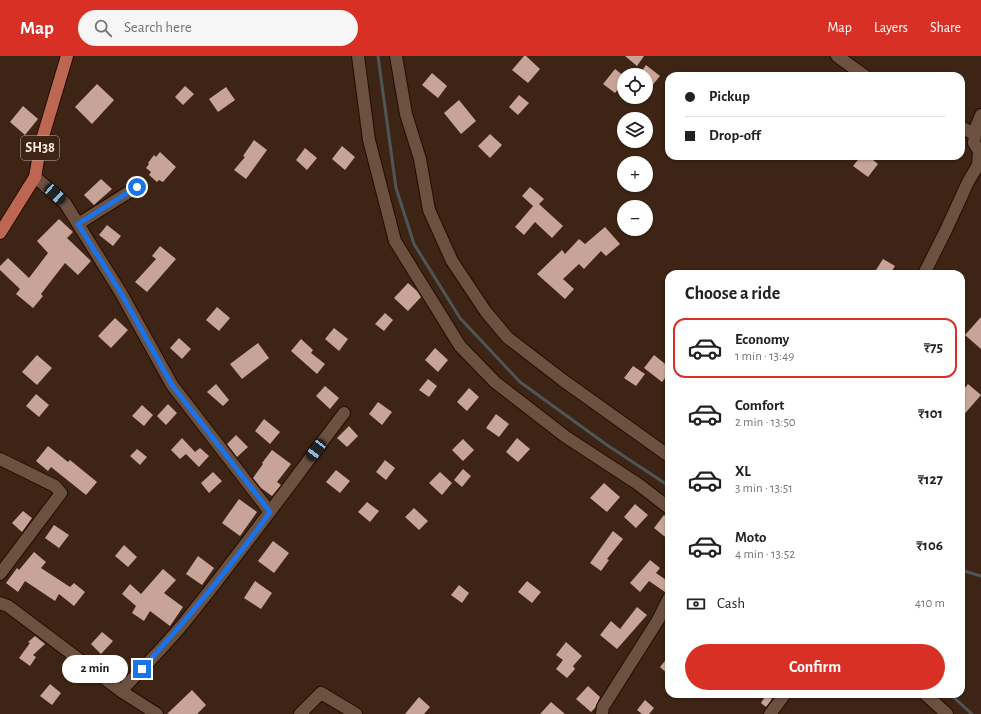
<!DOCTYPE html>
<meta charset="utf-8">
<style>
:root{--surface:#fff;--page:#f6f6f6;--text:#202124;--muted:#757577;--line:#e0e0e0;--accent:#d93025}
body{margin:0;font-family:"Alegreya Sans",sans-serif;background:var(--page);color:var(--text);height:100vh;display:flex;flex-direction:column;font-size:15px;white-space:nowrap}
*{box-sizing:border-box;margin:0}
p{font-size:13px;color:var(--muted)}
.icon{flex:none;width:22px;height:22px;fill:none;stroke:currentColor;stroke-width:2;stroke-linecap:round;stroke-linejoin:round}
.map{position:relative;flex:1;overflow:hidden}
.drawer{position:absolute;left:665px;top:214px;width:300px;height:428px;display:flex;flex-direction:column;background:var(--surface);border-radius:12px;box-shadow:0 1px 3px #0004}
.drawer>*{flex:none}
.banner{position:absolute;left:665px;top:16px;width:300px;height:88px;border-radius:12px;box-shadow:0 1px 3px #0004;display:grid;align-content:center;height:88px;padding:0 20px;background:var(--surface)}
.buttons{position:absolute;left:617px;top:12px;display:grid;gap:8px}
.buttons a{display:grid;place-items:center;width:36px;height:36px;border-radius:50%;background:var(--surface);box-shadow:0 1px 3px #0004;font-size:20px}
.end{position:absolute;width:18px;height:18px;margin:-9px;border:5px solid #1a73e8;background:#fff;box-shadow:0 0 0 2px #fff}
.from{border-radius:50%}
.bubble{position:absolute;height:28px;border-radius:14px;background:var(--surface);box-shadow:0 1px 3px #0004;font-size:13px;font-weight:600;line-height:28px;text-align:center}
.car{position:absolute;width:12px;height:24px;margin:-12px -6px;border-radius:5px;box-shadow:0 0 3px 1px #0007;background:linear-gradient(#222 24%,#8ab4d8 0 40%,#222 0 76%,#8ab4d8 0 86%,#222 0)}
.banner b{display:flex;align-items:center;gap:14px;height:38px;font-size:15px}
.banner b+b{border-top:1px solid var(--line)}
.banner i{width:10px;height:10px;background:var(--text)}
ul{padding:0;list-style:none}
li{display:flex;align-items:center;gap:12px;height:60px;margin:0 8px 6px;padding:0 12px;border:2px solid transparent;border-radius:12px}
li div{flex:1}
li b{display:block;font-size:15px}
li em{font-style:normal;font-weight:600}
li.active{border-color:var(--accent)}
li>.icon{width:36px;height:36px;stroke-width:1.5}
h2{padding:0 20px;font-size:18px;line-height:48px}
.pay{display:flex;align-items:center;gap:10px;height:44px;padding:0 20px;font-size:15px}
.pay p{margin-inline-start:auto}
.primary-button{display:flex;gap:8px;margin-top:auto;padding:8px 20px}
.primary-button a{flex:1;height:46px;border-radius:24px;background:var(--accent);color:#fff;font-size:16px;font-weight:600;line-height:46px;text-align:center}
header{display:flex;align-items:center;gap:24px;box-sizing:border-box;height:56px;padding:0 20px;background:var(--accent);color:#fff}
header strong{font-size:19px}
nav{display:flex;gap:22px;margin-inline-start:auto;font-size:14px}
.search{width:280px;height:36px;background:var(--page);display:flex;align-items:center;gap:10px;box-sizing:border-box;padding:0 14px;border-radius:22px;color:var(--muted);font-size:15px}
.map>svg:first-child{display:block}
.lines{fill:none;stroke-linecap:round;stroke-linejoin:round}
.stream{stroke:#4e5658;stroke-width:3}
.building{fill:#c8a498}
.minor-casing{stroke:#230c01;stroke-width:14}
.major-casing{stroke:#230c01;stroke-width:14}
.minor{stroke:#6d5140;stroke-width:12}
.major{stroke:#bd6753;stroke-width:12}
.route{stroke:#1a73e8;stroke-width:5}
.labels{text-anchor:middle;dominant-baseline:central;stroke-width:4;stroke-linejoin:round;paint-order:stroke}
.shield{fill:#3d2414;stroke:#c4b1a5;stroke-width:1}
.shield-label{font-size:14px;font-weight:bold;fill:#feede3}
</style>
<header>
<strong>Map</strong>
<div class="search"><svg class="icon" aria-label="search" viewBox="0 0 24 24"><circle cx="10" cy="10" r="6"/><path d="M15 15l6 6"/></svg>Search here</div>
<nav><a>Map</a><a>Layers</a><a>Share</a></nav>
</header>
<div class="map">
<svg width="981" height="658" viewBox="0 0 981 658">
<rect width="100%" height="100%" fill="#3d2414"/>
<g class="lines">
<!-- stream -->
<path class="stream" d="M378 0 396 132 414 188 460 262 520 326 607 389 669 430
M961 514 981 520
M950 638 972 658"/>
</g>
<!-- building -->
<path class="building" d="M524 0H526L540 13 528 27 512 14Z
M625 0H644L637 10Z
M646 9 660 20 646 37V19H639Z
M615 13 624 20V26L615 37 603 28Z
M432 17 447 30 438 42 422 29Z
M97 28 114 44 92 68 75 51Z
M185 30 194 38 183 49 175 41Z
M226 31 235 44 218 56 209 43Z
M519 39 529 47 518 59 509 51Z
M459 44 476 65 461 78 444 57Z
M23 50 38 63 25 79 10 66Z
M490 78 502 89 490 102 478 90Z
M254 84 267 94 246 123 234 114 245 101 243 100Z
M342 90 355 101 345 114 332 103Z
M305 92 317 102 307 114 296 104Z
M160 96 176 111 163 126 159 124 157 126 149 119 151 116 146 112 149 108 148 107 154 99 156 101Z
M861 100H868L878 108 868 121 853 110Z
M101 123 112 133 94 149 84 139Z
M530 131 544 143 539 148 563 170 552 182 535 166 524 179 515 171 533 150 522 140Z
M59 163 73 176 67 182 91 205 78 219 65 207 41 238 43 240 33 252 16 238 20 233 0 214V210L8 202 29 222 48 197 37 185Z
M107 169 121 180 113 190 99 179Z
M605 171 620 188 606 200 601 195 584 213 579 208 563 223 574 233 565 243 537 218 562 194 565 198 579 183 585 188Z
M160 190 176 203 147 236 135 226 156 203 152 200Z
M883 203 895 210 890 218H882L876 214Z
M408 227 417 235 421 241 408 255 394 242Z
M217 251 230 262 219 275 206 264Z
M385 257 393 264 384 275 375 268Z
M981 261V293L965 279Z
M115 262 128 274 111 292 98 280Z
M334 272 348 283 339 295 325 283Z
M179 282 191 293 182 303 170 292Z
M301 283 313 294 311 297 325 308 317 318 291 295Z
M258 287 269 302 242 323 230 308Z
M435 292 448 304 438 316 425 304Z
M37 299 52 312 37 329 22 316Z
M654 299 669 311V317L662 326 644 312Z
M633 310 645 318 636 330 624 322Z
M428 323 437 330 429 341 419 334Z
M216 328 229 344 223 350 207 336Z
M968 328 981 339 961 362V337Z
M325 330 339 342 330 353 316 340Z
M469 332 479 341 467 355 457 346Z
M36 338 49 349 39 361 26 350Z
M378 346 392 356 382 369 369 358Z
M168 348 177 357 166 369 157 360Z
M142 349 153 359 144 370 132 360Z
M496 358 509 368 499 381 486 372Z
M264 363 280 376 270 388 255 375Z
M349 370 358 380 347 391 337 382Z
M236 379 248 391 237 401 227 388Z
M182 382 195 396 200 392 209 400 199 411 186 398 180 403 171 394Z
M517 382 530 393 518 406 506 396Z
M463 383 474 394 463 405 452 394Z
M48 390 68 406 70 404 97 426 86 439 51 411 48 415 36 405Z
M137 393 147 401 140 409 130 400Z
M272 394 291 408 277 426 281 429 272 440 261 432 253 422 263 408 262 407Z
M385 404 395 412 386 424 376 416Z
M463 413 471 420 462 431 454 424Z
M336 414 350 425 340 437 326 426Z
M213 416 222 425 209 437 201 427Z
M440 416 452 427 442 439 429 427Z
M604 427 620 441 607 456 590 442Z
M239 443 257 456 240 480 222 467Z
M367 446 379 455 370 466 358 456Z
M635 448 648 459 636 472 624 461Z
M414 452 428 465 419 474 405 461Z
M23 455 32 462 22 476 12 467Z
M664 459 669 463V484L654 472Z
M54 469 69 479 59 492 45 482Z
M613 475 623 483 607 503 609 504 601 515 590 507Z
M273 485 289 497 274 517 258 505Z
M124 489 137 501 128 511 115 500Z
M34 496 46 506 41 512 70 531 74 527 85 536 74 550 59 538 55 545 25 525 18 536 6 527 17 512 19 514Z
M198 500 214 512 202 529 186 518Z
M650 504 660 512 656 517 669 526V535L665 536 649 525 640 536 630 527Z
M163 513 176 524 164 537 183 551 170 570 150 555 144 565 132 557 136 550 122 538 130 528 141 538Z
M255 525 272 537 261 553 244 542Z
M527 525 541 536 532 547 518 536Z
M459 529 469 537 462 547 451 539Z
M637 551 647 559 617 593 600 579 611 565 620 573Z
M102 576 113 585 101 598 91 588Z
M35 580 45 588 33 599 36 601 30 610 19 602 30 587 28 586Z
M566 586 582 600 573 610 575 613 567 622 556 613 563 604 556 599Z
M669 600V619L660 611Z
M50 628 61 637 52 649 40 640Z
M588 630 600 641 595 652 591 656 576 643Z
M192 634 206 649 197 658H167Z
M766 639 772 643 766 651 761 647Z
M419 641 430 651 424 658H405Z
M645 644 654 652 649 658H642L637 654Z
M551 646 565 658H540Z"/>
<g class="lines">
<defs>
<path id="minor" d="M358 0 369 84 395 185 460 290 495 326 566 381 638 428 669 452
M396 0 406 58 420 103 429 154 452 205 486 256 508 282 564 325 669 400
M837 0 865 20
M961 71 974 78
M35 121 65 147 121 237 172 329 270 456
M78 168 137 131
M924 218 946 174 968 126 978 109 979 95 974 87 976 71 981 59
M0 403 55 430 61 437 0 518
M0 547 8 550 121 635 157 658
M121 635C142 613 164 591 183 568 239 499 291 427 344 357
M925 638 947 658
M300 658 321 637 356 658
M602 658 603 651 658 564 669 542
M770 658 785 638"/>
<path id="major" d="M0 177 35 121 41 87 67 0"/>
</defs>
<!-- minor casing -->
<use href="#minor" class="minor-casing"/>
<!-- major casing -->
<use href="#major" class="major-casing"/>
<!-- minor -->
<use href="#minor" class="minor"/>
<!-- major -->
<use href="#major" class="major"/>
</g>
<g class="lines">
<!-- route -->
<path class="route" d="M137 131 78 168 121 237 172 329 270 456C231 511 187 563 142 613"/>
</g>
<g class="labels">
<!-- shield labels -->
<rect class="shield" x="21" y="80" width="38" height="24" rx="3"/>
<g class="shield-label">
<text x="40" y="92">SH38</text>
</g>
</g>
</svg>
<div class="buttons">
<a><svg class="icon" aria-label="locate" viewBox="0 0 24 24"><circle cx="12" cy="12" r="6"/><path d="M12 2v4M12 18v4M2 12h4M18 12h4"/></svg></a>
<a><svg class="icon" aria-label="layers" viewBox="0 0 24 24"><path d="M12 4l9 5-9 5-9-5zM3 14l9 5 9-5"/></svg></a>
<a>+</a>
<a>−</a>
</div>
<i class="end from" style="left:137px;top:131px"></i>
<i class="end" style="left:142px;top:613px"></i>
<div class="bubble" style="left:62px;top:599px;width:66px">2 min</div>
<i class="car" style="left:55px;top:138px;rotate:132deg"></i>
<i class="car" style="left:316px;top:394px;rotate:217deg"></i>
<div class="banner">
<b><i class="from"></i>Pickup</b>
<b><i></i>Drop-off</b>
</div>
<section class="drawer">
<h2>Choose a ride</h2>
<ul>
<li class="active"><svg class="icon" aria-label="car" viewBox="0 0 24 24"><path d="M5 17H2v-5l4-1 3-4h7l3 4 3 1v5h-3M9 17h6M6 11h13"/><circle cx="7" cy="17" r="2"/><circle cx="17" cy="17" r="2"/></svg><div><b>Economy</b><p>1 min · 13:49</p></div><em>₹75</em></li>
<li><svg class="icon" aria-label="car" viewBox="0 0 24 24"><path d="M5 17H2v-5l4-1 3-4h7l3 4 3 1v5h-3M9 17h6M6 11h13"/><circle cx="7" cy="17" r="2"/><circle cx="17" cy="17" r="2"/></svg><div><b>Comfort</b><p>2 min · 13:50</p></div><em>₹101</em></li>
<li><svg class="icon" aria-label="car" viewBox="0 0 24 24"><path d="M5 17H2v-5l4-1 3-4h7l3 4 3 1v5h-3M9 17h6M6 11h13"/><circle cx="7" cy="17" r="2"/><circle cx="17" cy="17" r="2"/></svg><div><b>XL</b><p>3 min · 13:51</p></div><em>₹127</em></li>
<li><svg class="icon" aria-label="car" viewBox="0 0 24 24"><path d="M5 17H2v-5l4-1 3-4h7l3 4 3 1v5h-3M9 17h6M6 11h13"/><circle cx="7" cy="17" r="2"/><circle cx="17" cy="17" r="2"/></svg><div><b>Moto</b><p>4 min · 13:52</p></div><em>₹106</em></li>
</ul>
<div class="pay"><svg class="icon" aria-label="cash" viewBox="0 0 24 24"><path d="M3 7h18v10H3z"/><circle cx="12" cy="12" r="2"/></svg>Cash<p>410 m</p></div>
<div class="primary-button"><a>Confirm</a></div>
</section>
</div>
